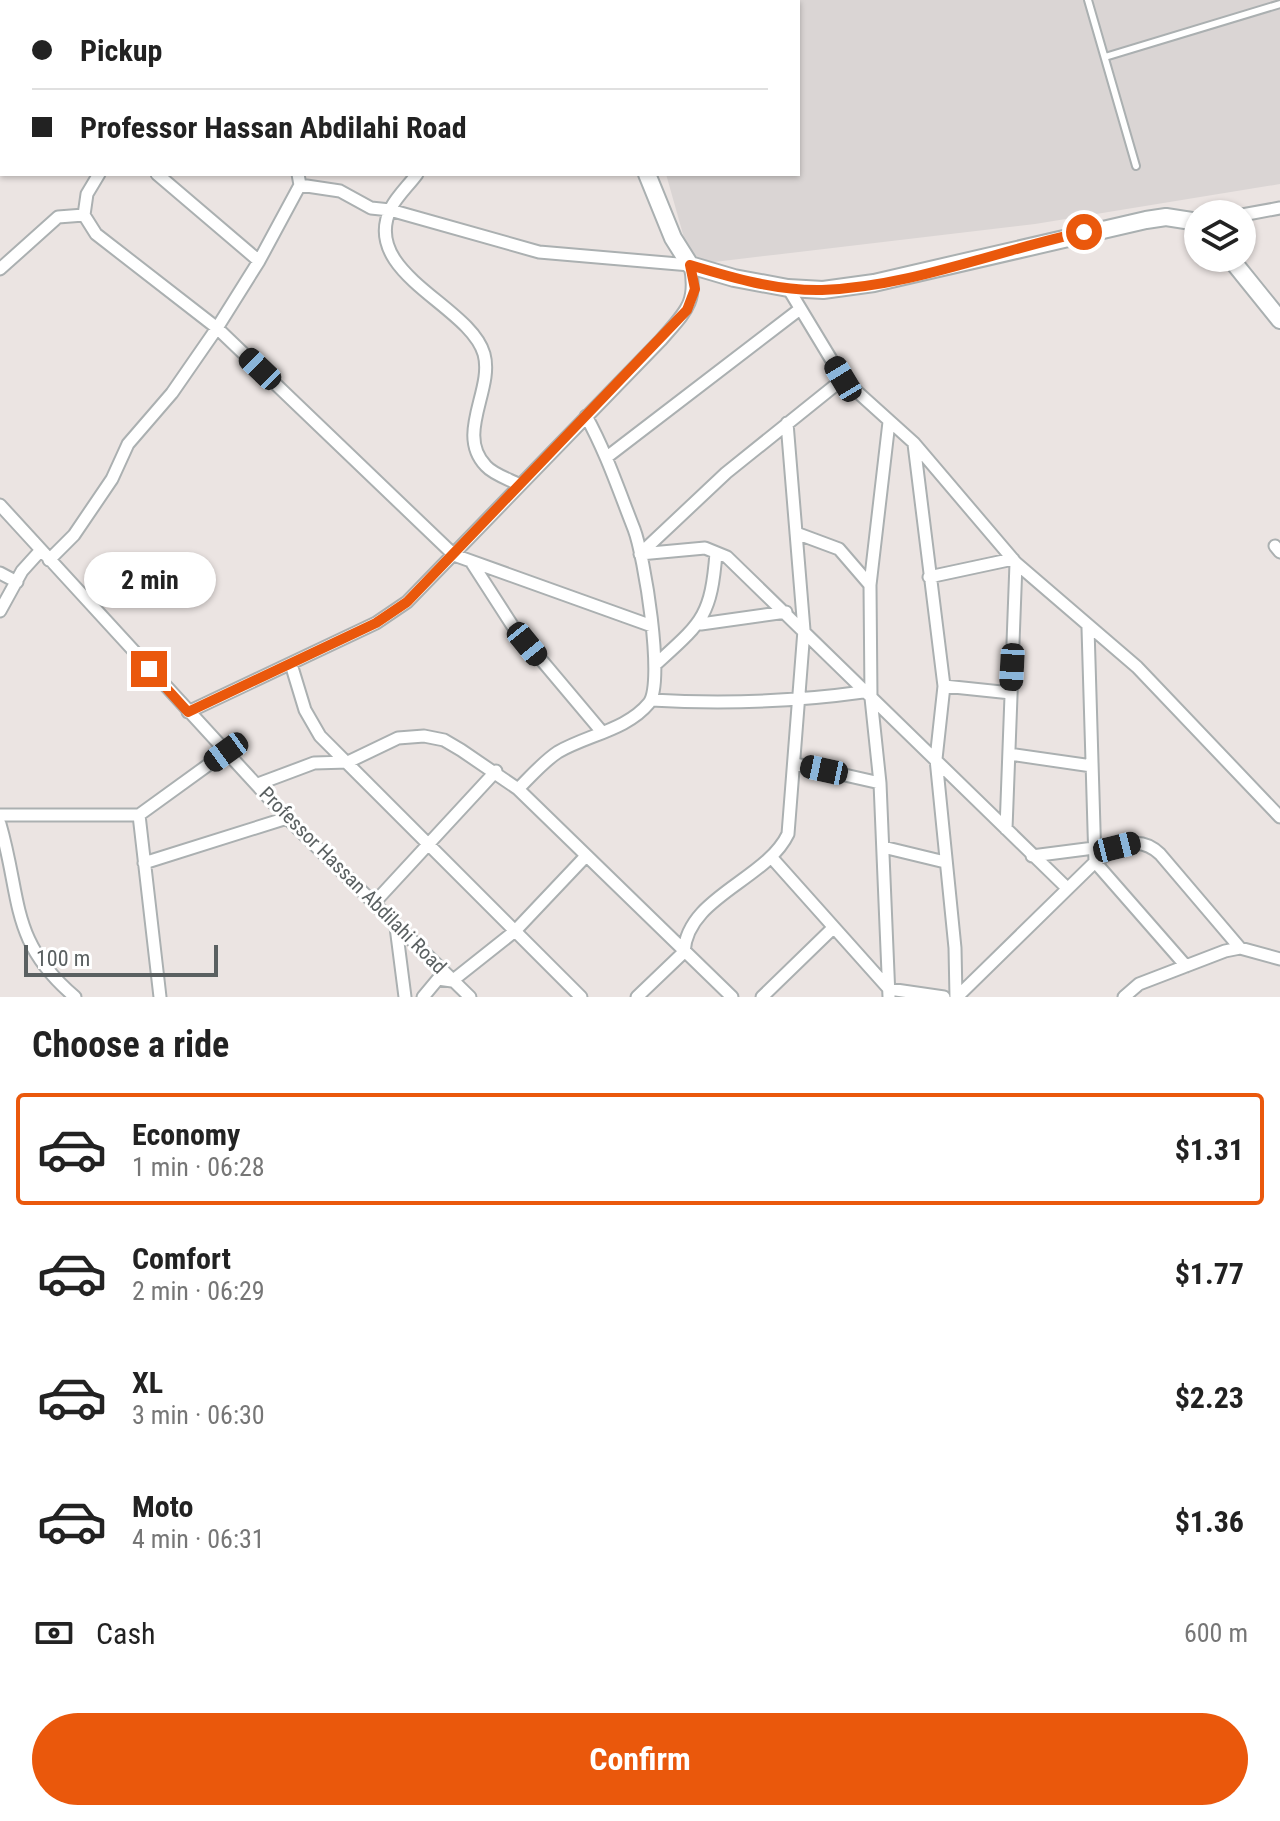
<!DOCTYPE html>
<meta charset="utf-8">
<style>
:root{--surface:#fff;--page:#f2f2f2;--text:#222;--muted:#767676;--line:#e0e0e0;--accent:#ea580c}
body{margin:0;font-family:"Roboto Condensed",sans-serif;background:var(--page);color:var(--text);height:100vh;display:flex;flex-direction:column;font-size:30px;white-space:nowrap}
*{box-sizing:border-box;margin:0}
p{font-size:26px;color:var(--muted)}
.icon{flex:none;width:44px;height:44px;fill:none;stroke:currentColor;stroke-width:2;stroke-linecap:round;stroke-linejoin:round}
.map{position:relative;height:997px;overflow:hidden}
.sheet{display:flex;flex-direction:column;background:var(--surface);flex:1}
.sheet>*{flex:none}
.guide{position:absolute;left:0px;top:0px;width:800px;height:176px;box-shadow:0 2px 6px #0004;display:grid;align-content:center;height:176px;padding:0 32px;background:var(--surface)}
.tools{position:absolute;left:1184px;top:200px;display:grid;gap:16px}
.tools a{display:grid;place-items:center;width:72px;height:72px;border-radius:50%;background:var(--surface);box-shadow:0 2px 6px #0004;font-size:40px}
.scale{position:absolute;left:24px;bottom:20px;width:194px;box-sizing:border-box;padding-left:8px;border:4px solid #5a6061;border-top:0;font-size:22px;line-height:28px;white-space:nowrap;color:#5a6061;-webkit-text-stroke:6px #fff;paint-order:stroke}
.end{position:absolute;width:36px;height:36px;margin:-18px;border:10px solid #ea580c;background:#fff;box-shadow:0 0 0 4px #fff}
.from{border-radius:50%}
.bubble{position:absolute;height:56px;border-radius:28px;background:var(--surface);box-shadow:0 2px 6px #0004;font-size:26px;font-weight:700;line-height:56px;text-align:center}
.car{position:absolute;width:24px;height:48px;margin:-24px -12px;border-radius:10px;box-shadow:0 0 6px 2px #0007;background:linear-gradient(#222 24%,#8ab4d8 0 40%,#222 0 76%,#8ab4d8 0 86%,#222 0)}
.guide b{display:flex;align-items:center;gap:28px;height:76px;font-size:30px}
.guide b+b{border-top:2px solid var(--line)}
.guide i{width:20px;height:20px;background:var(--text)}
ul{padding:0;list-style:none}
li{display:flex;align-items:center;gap:24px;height:112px;margin:0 16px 12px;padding:0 16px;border:4px solid transparent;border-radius:8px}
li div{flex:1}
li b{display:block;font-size:30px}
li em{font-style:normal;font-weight:700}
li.selected{border-color:var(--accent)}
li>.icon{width:72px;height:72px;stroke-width:1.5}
h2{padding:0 32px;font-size:36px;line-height:96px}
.pay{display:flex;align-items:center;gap:20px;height:88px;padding:0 32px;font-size:30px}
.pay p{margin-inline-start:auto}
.action{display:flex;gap:16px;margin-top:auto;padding:16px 32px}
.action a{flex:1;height:92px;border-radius:48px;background:var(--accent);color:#fff;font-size:32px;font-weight:700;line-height:92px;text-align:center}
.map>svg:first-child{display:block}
.industrial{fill:#dad5d4}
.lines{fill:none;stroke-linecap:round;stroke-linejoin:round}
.lane-casing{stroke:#abb0b1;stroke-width:10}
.street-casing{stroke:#abb0b1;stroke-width:15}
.secondary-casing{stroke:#aab0b1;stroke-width:20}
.lane{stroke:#fff;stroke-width:6}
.street{stroke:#fff;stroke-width:11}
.secondary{stroke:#fff;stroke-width:16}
.route{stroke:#ea580c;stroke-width:10}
.labels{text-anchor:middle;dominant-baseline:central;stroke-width:6;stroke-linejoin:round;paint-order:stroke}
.street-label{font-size:20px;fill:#5a6061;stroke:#fff}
</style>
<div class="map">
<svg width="1280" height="997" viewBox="0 0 1280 997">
<rect width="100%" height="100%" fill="#ebe4e2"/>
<!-- industrial -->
<path class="industrial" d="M616 0H1280V184L1035 224 706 263 688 252 666 174H798V2Z"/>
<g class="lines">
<defs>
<path id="lane" d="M1088 0 1136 166
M1105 57 1280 4"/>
<path id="street" d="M68 0 69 2
M138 0 139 2
M211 0 212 2
M416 0 417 2
M288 2 292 0
M0 7 2 11
M0 114 2 115
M99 174 87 194 84 215 96 234 217 328 454 555 652 626
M157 174 259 261
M417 174C409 185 397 196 391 208 359 273 470 305 484 354 494 390 455 434 486 466 493 474 508 479 518 484
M1242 215 1280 208
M0 269 58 217 84 215
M788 288 843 379 914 443 1016 563 1137 667 1280 817
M889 422 870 585 871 698 880 783 889 997
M914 444 944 686 936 759 955 948 956 997
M607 457 800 309
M0 505 287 818 470 997
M796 533 839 549 870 585
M1275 546 1280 552
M641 553 726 473 843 379
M640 554 705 548 727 557 1066 887
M49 560 74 535 112 479 128 444 172 393 217 328 259 261 300 185 298 174
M472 563 512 625 602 732
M0 573 17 582
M929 577 1013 559
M0 611 22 571 41 550
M701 624 786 612
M1088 628 1095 862 1186 966
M291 664 305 710 320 736 581 997
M655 665C701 623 711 618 716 553
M944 686 1011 693
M651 700C723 704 792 702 863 692
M188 712 376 623 407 602 661 340C685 312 698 303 690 265L539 252 390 210 371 208 340 191 300 185
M1009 754 1092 766
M796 764 880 783
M258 784 314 763 348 762 398 738 424 736 444 740 461 750 518 789 732 997
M518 789C530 777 544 761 558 752 587 735 627 730 649 703 665 682 644 555 634 529 619 491 606 452 586 416
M0 815H139L226 752
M139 815 160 997
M0 824C22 900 9 941 75 997
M1006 829 1016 563
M883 847 945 862
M1032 856 1094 848
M772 858 889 989 944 997
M144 863 287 818
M374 903 496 771
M396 927 405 997
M423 997 438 979 452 981 515 931 586 856
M637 997 684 952C687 897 766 880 788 834L804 630 787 423
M762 997 832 929
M957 997 1095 862C1117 847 1138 833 1160 854L1240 948
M1124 997 1139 984 1225 951 1240 948 1280 959"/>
<path id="secondary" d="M583 0 584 2
M647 174 673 238 690 265 734 278 788 288 823 290 874 283 1146 220 1166 217 1198 222
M1230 258 1280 320"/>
</defs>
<!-- lane casing -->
<use href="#lane" class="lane-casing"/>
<!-- street casing -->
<use href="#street" class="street-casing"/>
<!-- secondary casing -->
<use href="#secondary" class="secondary-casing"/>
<!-- lane -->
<use href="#lane" class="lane"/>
<!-- street -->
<use href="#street" class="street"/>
<!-- secondary -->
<use href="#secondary" class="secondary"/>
</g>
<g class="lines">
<!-- route -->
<path class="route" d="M149 669 188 712 376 623 407 602 687 310 695 289 690 265C733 278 777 291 822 290 911 287 998 250 1084 232"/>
</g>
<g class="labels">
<!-- street labels -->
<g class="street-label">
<text transform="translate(353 880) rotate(45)">Professor Hassan Abdilahi Road</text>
</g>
</g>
</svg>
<div class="tools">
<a><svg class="icon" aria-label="layers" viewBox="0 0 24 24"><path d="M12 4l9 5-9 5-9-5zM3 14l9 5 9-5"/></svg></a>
</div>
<div class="scale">100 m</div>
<i class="end from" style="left:1084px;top:232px"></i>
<i class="end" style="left:149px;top:669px"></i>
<div class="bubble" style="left:84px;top:552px;width:132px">2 min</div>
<i class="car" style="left:260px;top:369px;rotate:314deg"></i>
<i class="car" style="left:843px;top:379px;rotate:329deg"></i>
<i class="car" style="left:527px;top:644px;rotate:141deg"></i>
<i class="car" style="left:1012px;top:667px;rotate:183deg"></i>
<i class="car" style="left:226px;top:752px;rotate:234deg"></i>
<i class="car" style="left:824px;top:770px;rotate:282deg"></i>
<i class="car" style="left:1117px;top:847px;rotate:76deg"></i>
<div class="guide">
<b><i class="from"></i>Pickup</b>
<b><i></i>Professor Hassan Abdilahi Road</b>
</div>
</div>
<section class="sheet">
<h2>Choose a ride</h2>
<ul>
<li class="selected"><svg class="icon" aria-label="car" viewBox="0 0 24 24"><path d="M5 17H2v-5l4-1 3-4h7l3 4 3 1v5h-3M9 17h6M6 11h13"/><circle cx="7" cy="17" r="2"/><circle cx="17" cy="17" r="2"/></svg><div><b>Economy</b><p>1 min · 06:28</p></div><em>$1.31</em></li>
<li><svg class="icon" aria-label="car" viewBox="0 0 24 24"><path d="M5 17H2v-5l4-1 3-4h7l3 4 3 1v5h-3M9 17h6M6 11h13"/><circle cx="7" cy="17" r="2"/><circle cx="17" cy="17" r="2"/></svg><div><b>Comfort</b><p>2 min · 06:29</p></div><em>$1.77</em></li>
<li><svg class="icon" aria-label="car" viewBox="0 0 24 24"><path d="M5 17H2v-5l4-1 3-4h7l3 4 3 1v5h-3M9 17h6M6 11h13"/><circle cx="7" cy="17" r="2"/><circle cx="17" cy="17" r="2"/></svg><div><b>XL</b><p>3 min · 06:30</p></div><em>$2.23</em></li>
<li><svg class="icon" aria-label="car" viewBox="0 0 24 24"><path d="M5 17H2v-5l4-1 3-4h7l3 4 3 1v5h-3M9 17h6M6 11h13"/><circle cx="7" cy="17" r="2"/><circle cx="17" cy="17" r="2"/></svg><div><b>Moto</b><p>4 min · 06:31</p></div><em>$1.36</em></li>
</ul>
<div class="pay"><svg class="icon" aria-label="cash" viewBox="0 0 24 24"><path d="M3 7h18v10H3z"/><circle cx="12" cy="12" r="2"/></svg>Cash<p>600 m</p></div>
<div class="action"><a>Confirm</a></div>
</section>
